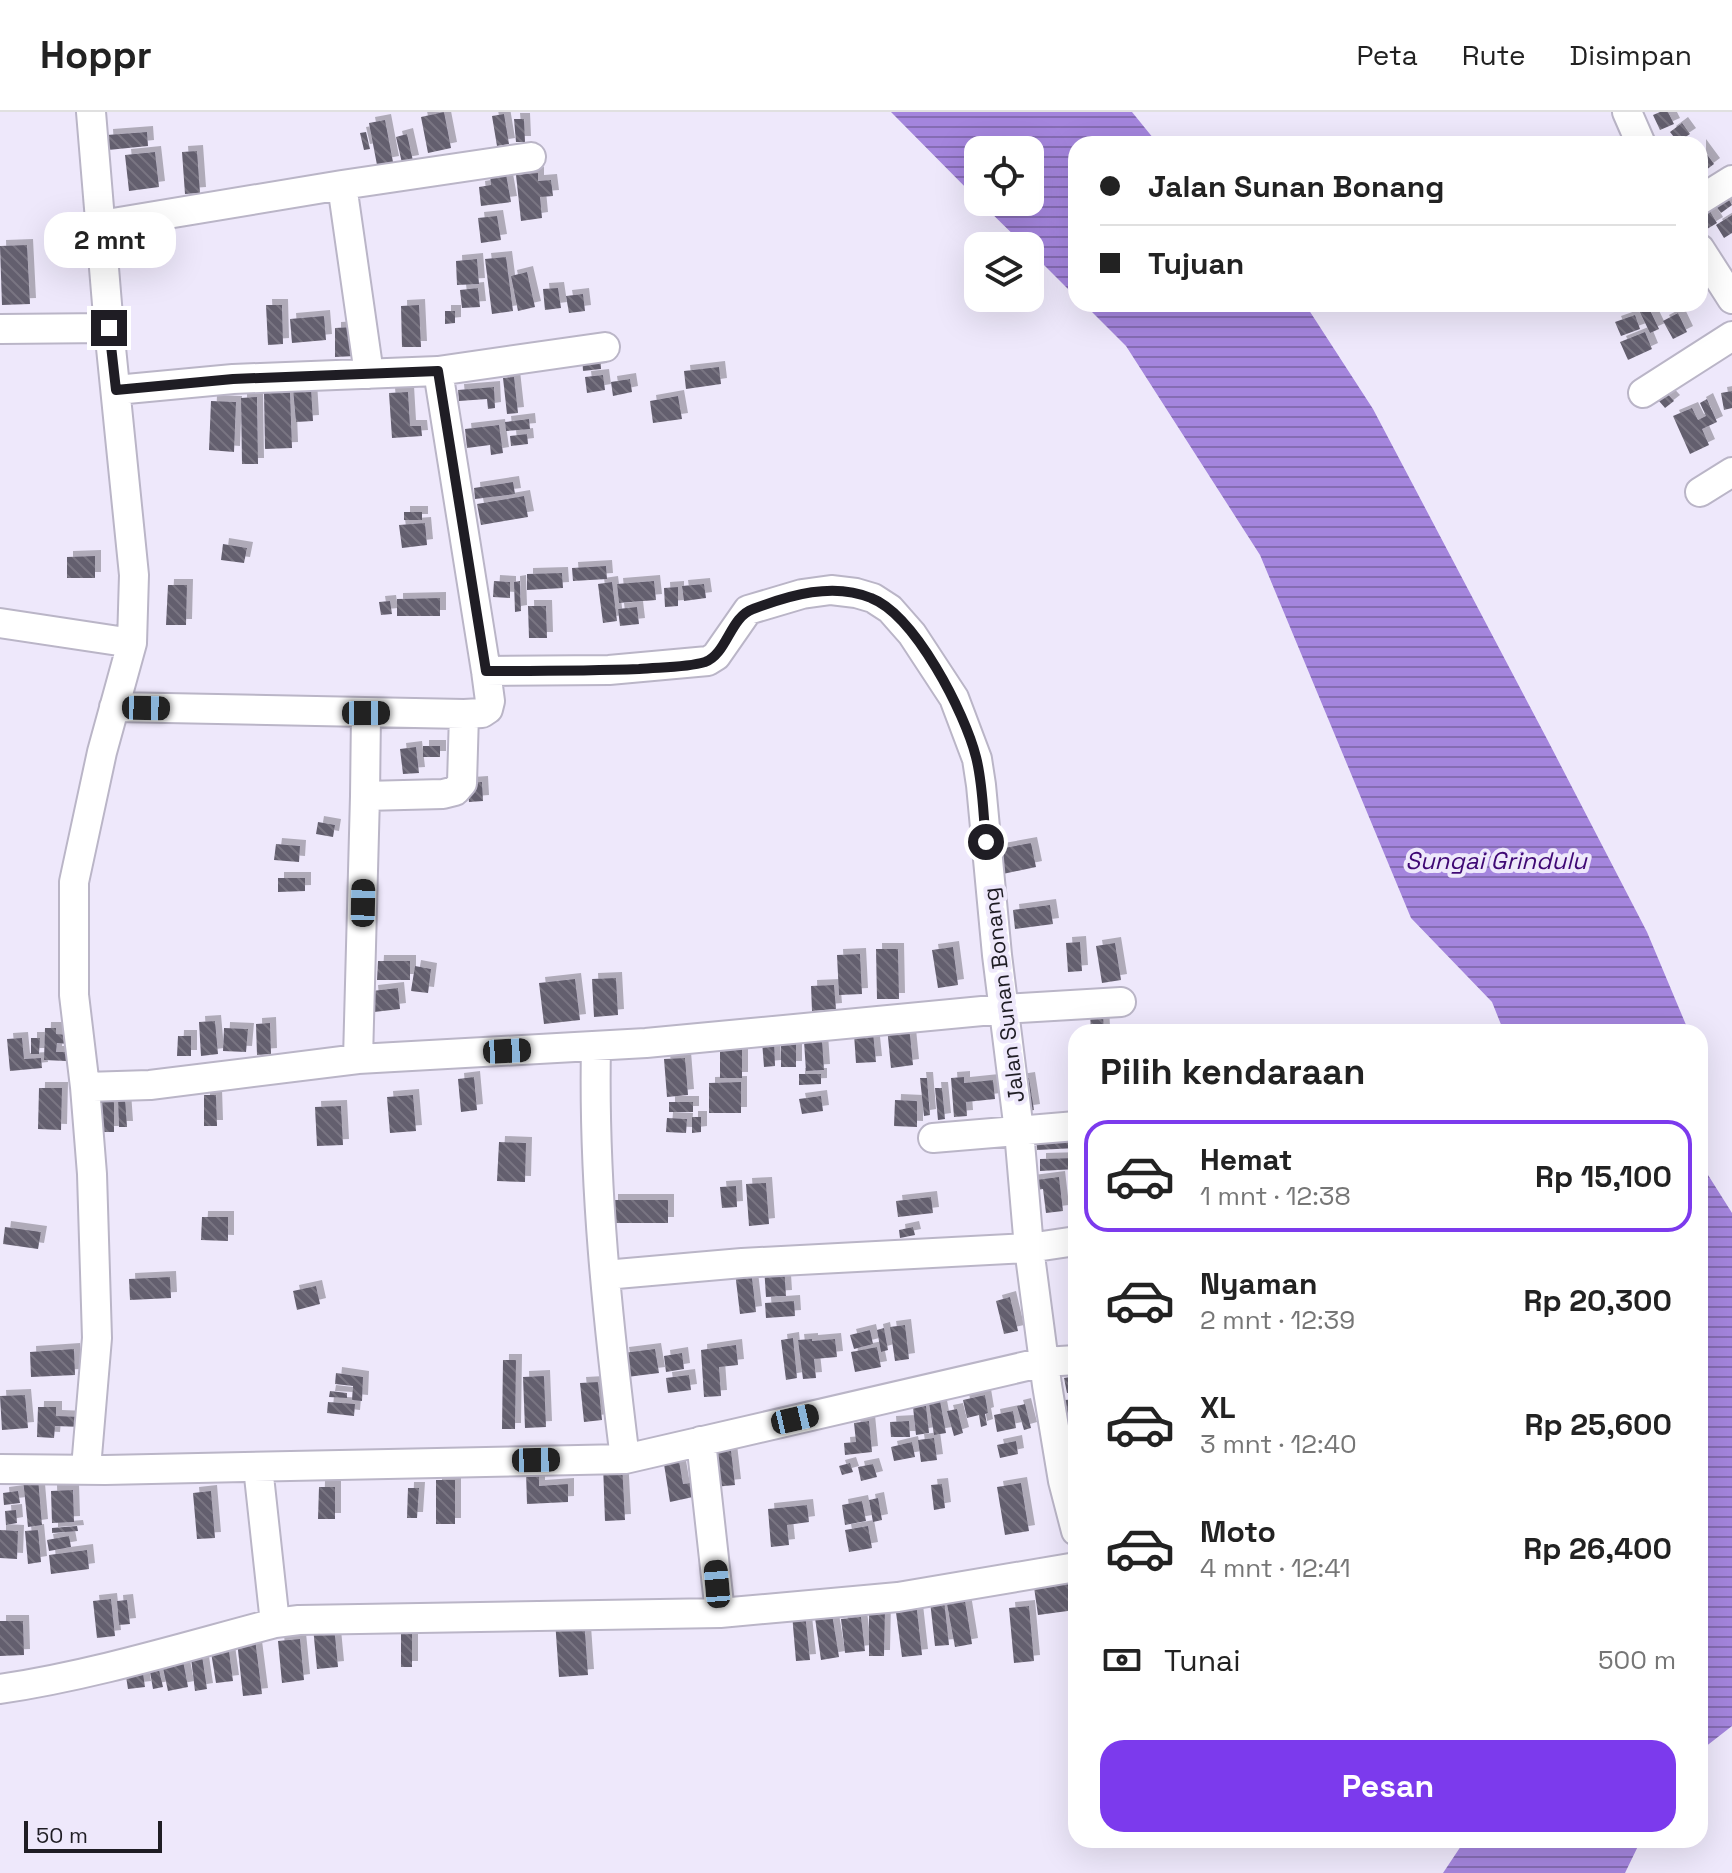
<!DOCTYPE html>
<html lang="id">
<meta charset="utf-8">
<style>
:root{--surface:#fff;--page:#f6f6f6;--text:#222;--muted:#767676;--line:#e0e0e0;--accent:#7c3aed}
body{margin:0;font-family:"Space Grotesk",sans-serif;background:var(--page);color:var(--text);height:100vh;display:flex;flex-direction:column;font-size:30px;white-space:nowrap}
*{box-sizing:border-box;margin:0}
p{font-size:26px;color:var(--muted)}
.icon{flex:none;width:44px;height:44px;fill:none;stroke:currentColor;stroke-width:2;stroke-linecap:round;stroke-linejoin:round}
.map{position:relative;flex:1;overflow:hidden}
.side{position:absolute;left:1068px;top:912px;width:640px;height:824px;display:flex;flex-direction:column;background:var(--surface);border-radius:24px;box-shadow:0 8px 32px #0002}
.side>*{flex:none}
.guide{position:absolute;left:1068px;top:24px;width:640px;height:176px;border-radius:24px;box-shadow:0 8px 32px #0002;display:grid;align-content:center;height:176px;padding:0 32px;background:var(--surface)}
.tools{position:absolute;left:964px;top:24px;display:grid;gap:16px}
.tools a{display:grid;place-items:center;width:80px;height:80px;border-radius:16px;background:var(--surface);box-shadow:0 8px 32px #0002;font-size:40px}
.scale{position:absolute;left:24px;bottom:20px;width:138px;box-sizing:border-box;padding-left:8px;border:4px solid #1f1d24;border-top:0;font-size:22px;line-height:28px;white-space:nowrap;color:#1f1d24;-webkit-text-stroke:6px #eee8fb;paint-order:stroke}
.end{position:absolute;width:36px;height:36px;margin:-18px;border:10px solid #1f1d24;background:#fff;box-shadow:0 0 0 4px #fff}
.from{border-radius:50%}
.bubble{position:absolute;height:56px;border-radius:24px;background:var(--surface);box-shadow:0 8px 32px #0002;font-size:26px;font-weight:800;line-height:56px;text-align:center}
.car{position:absolute;width:24px;height:48px;margin:-24px -12px;border-radius:10px;box-shadow:0 0 6px 2px #0007;background:linear-gradient(#222 24%,#8ab4d8 0 40%,#222 0 76%,#8ab4d8 0 86%,#222 0)}
.guide b{display:flex;align-items:center;gap:28px;height:76px;font-size:30px}
.guide b+b{border-top:2px solid var(--line)}
.guide i{width:20px;height:20px;background:var(--text)}
ul{padding:0;list-style:none}
li{display:flex;align-items:center;gap:24px;height:112px;margin:0 16px 12px;padding:0 16px;border:4px solid transparent;border-radius:24px}
li div{flex:1}
li b{display:block;font-size:30px}
li em{font-style:normal;font-weight:800}
li.active{border-color:var(--accent)}
li>.icon{width:72px;height:72px;stroke-width:1.5}
h2{padding:0 32px;font-size:36px;line-height:96px}
.pay{display:flex;align-items:center;gap:20px;height:88px;padding:0 32px;font-size:30px}
.pay p{margin-inline-start:auto}
.primary-button{display:flex;gap:16px;margin-top:auto;padding:16px 32px}
.primary-button a{flex:1;height:92px;border-radius:24px;background:var(--accent);color:#fff;font-size:32px;font-weight:800;line-height:92px;text-align:center}
header{display:flex;align-items:center;gap:48px;box-sizing:border-box;height:112px;padding:0 40px;background:var(--surface);border-bottom:2px solid var(--line)}
header strong{font-size:38px}
nav{display:flex;gap:44px;margin-inline-start:auto;font-size:28px}
.map>svg:first-child{display:block}
.water{fill:url(#water-rules)}
.building{fill:url(#building-back-hatch);filter:url(#shadow)}
.lines{fill:none;stroke-linecap:round;stroke-linejoin:round}
.minor-casing{stroke:#bab5c7;stroke-width:32}
.minor{stroke:#fff;stroke-width:28}
.route{stroke:#1f1d24;stroke-width:10}
.labels{text-anchor:middle;dominant-baseline:central;stroke-width:8;stroke-linejoin:round;paint-order:stroke}
.street-label{font-size:22px;fill:#1f1d24;stroke:#eee8fb}
.water-label{font-size:24px;font-style:italic;fill:#3f0874;stroke:#eee8fb}
</style>
<header>
<strong>Hoppr</strong>
<nav><a>Peta</a><a>Rute</a><a>Disimpan</a></nav>
</header>
<div class="map">
<svg width="1732" height="1761" viewBox="0 0 1732 1761">
<defs>
<pattern id="water-rules" width="6" height="5" patternUnits="userSpaceOnUse" patternTransform="scale(2)"><rect width="6" height="5" fill="#a485dd"/><path d="M0 2.5h6" fill="none" stroke="#856cb3"/></pattern>
<pattern id="building-back-hatch" width="6" height="6" patternUnits="userSpaceOnUse" patternTransform="scale(2)"><rect width="6" height="6" fill="#635e6e"/><path d="M-1 5l2 2M0 0l6 6M5-1l2 2" fill="none" stroke="#797582"/></pattern>
<filter id="shadow"><feDropShadow dx="6" dy="-6" stdDeviation="0" flood-color="#0004"/></filter>
</defs>
<rect width="100%" height="100%" fill="#eee8fb"/>
<!-- water -->
<path class="water" d="M891 0H1132L1158 32H1076V185L1030 139V134H1025L980 90H1030V38H978V88Z
M1084 192H1305L1373 297 1547 627 1647 820 1689 920H1504L1492 890 1411 806 1260 443 1126 234Z
M1700 1015 1703 1055 1732 1101V1614L1700 1639Z
M1465 1728H1641L1625 1761H1443Z"/>
<!-- building -->
<path class="building" d="M444 0 451 36 428 41 421 5Z
M1660 0H1668L1674 12 1660 18 1653 3Z
M504 2 509 32 497 34 492 4Z
M514 7H524L525 30H516Z
M385 8 393 50 377 53 369 11Z
M1682 11 1690 22 1678 30 1670 20Z
M147 20 148 34 108 38 107 23Z
M366 20 370 37 364 38 360 21Z
M407 22 413 49 402 51 396 25Z
M1700 33 1714 52 1706 58 1700 50Z
M197 39 200 81 185 82 182 40Z
M155 40 159 75 129 79 125 43Z
M504 51 511 90 481 94 479 75 491 73 489 53Z
M538 61V69L551 68 553 84 540 85 542 106 521 109 516 63Z
M1724 80 1732 93 1721 101 1712 89Z
M1703 88 1717 111 1702 120 1700 116V89Z
M1732 103V121L1724 126 1716 113Z
M497 104 501 128 481 131 478 106Z
M27 133 30 192 2 193 0 134Z
M506 145 513 199 492 202 485 147Z
M477 147 479 172 457 173 456 149Z
M527 160 535 195 518 199 511 164Z
M478 176 480 195 462 196 460 178Z
M558 176 561 196 545 198 543 177Z
M583 182 585 199 569 201 566 184Z
M1636 192H1647L1659 217 1650 221Z
M266 193H282L283 232 268 233Z
M419 193 421 235H402L401 194Z
M445 199H455V211L445 212Z
M1678 201 1687 220 1673 227 1663 209Z
M1635 203 1640 217 1621 224 1615 210Z
M324 204 326 228 292 231 290 207Z
M354 215 355 244 335 245V216Z
M1645 220 1652 237 1628 248 1620 230Z
M600 240 601 257 583 259 582 241Z
M719 255 721 272 686 277 684 259Z
M603 263 605 278 587 281 585 265Z
M514 265 518 301 507 302 503 266Z
M630 267 632 280 613 284 611 270Z
M494 275 495 296 488 297 487 287 459 289 458 278Z
M1661 275 1674 289 1665 296 1653 282Z
M311 276 313 309 296 310 293 277Z
M1732 279V296L1724 298 1721 281Z
M264 280H290L292 336 265 337Z
M408 280 410 314H421L422 324 392 326 389 281Z
M678 284 682 307 653 311 650 289Z
M257 285 258 352H242L241 286Z
M1707 287 1717 310 1702 317 1709 333 1690 342 1673 304 1692 296 1698 308 1706 304 1700 291Z
M211 289 236 290 234 340 209 338Z
M529 307 530 317 506 319 505 310Z
M499 313 503 341 491 343 490 333 467 336 465 317Z
M527 322 528 332 511 334 510 324Z
M513 370 515 382 475 387 474 376Z
M524 384 528 405 481 413 477 392Z
M404 400H422V408H404Z
M425 411 427 433 402 436 399 413Z
M223 432 247 436 244 451 221 448Z
M95 444V466H67V445Z
M606 454 607 467 573 469 572 456Z
M562 461 563 476 527 478V462Z
M494 469 510 470V486L493 485Z
M520 469 521 499 515 500 514 470Z
M654 469 656 488 619 491 617 472Z
M612 470 617 509 603 511 598 472Z
M704 472 706 486 684 489 682 474Z
M168 473H187L186 513H166Z
M678 475V494L665 495 664 476Z
M440 486V504H397V487Z
M390 489 392 502 381 503 379 490Z
M528 494H546L547 526H529Z
M637 495 639 512 620 514 618 497Z
M423 634H440V645H423Z
M416 635 419 661 403 662 400 637Z
M482 670 483 689 469 690 467 671Z
M318 710 335 713 333 725 316 722Z
M1031 731 1036 755 998 763 993 738Z
M276 732 300 734 299 750 274 748Z
M278 766H305V779L278 780Z
M1050 793 1053 812 1015 817 1013 798Z
M1080 830 1082 859 1068 860 1066 831Z
M1115 831 1121 868 1102 871 1096 834Z
M953 835 958 873 938 876 932 838Z
M876 837H898L899 887H877Z
M860 842 862 882 839 883 837 843Z
M378 849H410V868H377Z
M415 854 431 857 428 881 411 879Z
M616 866 618 903 594 905 592 867Z
M575 867 580 908 544 912 539 871Z
M834 873 836 897 812 899 811 874Z
M398 876 400 897 374 900 372 879Z
M1103 901 1104 920H1091L1090 902Z
M215 909 218 942 201 944 199 910Z
M270 911 271 942 257 943 256 912Z
M909 913 913 953 891 956 887 915Z
M45 916H56V922L68 923V932L57 931 56 940H66V949L44 948Z
M224 916 248 917 246 940 223 939Z
M873 921 876 950 856 951 854 922Z
M178 924H191V944H177Z
M22 926 24 947 41 946 42 956 10 959 7 927Z
M31 926H40L39 942H31Z
M774 928 775 954 764 955 762 929Z
M822 928 824 958 806 959 804 929Z
M1071 928H1076V959H1071Z
M781 929H796V955H781Z
M720 936 742 937V966H720Z
M685 946 688 983 667 985 664 947Z
M799 962H821V972L799 973Z
M474 965 477 998 461 1000 458 967Z
M964 965V971L993 968 995 987 966 990 967 1004 954 1005 951 966Z
M920 966H927L930 1003 924 1004Z
M1029 966 1034 998 1021 1000 1016 968Z
M741 970V1001H709V971Z
M39 976H62L61 1018 38 1017Z
M935 976H942L945 1007 938 1008Z
M204 983H216L217 1014H204Z
M413 983 416 1019 390 1021 387 985Z
M821 984 823 999 802 1002 799 987Z
M118 986H125L127 1015H119Z
M99 988H114V1020H98Z
M895 988 917 989V1015L894 1014Z
M669 990H693V1000H669Z
M341 994 343 1033 317 1034 315 995Z
M692 1005H701V1020L692 1021Z
M667 1006 687 1007 686 1021 666 1020Z
M1076 1020V1036L1037 1038 1036 1022Z
M499 1030 526 1031 525 1070 497 1069Z
M1076 1046V1057L1040 1059V1047Z
M1059 1065 1063 1099 1046 1101 1043 1077 1030 1079 1028 1069Z
M766 1071 769 1112 749 1114 746 1072Z
M736 1074 737 1095 722 1096 720 1075Z
M931 1085 933 1101 898 1105 896 1089Z
M612 1088H668V1111H612Z
M202 1105H228V1129L201 1128Z
M5 1115 41 1120 38 1137 3 1132Z
M913 1115 915 1123 900 1126 899 1118Z
M784 1153 786 1184 766 1185 764 1154Z
M751 1158 756 1200 740 1202 735 1160Z
M170 1165 171 1186 130 1188 129 1167Z
M316 1174 320 1192 297 1198 293 1179Z
M1010 1185 1018 1219 1004 1222 996 1189Z
M794 1189 795 1204 766 1206 765 1191Z
M905 1213 909 1247 895 1249 890 1215Z
M884 1216 888 1238 881 1240 877 1218Z
M870 1218 873 1232 854 1237 850 1223Z
M793 1226 797 1266 786 1268 781 1228Z
M812 1227V1229L835 1227 837 1245 814 1247 816 1266 803 1267 798 1228Z
M736 1233 738 1253 719 1255 721 1284 704 1285 701 1238Z
M877 1235 881 1255 855 1260 851 1240Z
M74 1237 75 1263 31 1265 30 1240Z
M655 1237 659 1261 627 1265 623 1241Z
M682 1241 684 1257 666 1260 664 1244Z
M503 1248H516L515 1317H502Z
M336 1261 363 1265 362 1289 352 1288 353 1274 335 1272Z
M689 1263 691 1278 668 1281 666 1266Z
M544 1264 546 1315 525 1316 523 1265Z
M1076 1264V1280L1067 1281 1064 1266Z
M598 1270 602 1308 584 1310 580 1271Z
M330 1279 347 1281V1286L329 1285Z
M25 1283 28 1316 2 1318 0 1284Z
M985 1283 988 1301 985 1302 987 1313 981 1315 979 1303 967 1306 963 1288Z
M1076 1287V1305L1068 1306 1065 1288Z
M940 1289 946 1321 934 1323 929 1291Z
M328 1290 355 1292 354 1304 327 1301Z
M1025 1292 1031 1316 1024 1318 1017 1294Z
M926 1294 929 1321 916 1323 913 1295Z
M38 1295H56V1304L82 1305V1315L55 1314 54 1326 37 1325Z
M957 1297 963 1321 954 1324 947 1299Z
M1013 1299 1016 1316 997 1320 994 1303Z
M869 1309 872 1340 845 1343 844 1331 856 1330 854 1311Z
M909 1309 910 1325H891L890 1310Z
M934 1326 937 1348 921 1350 918 1328Z
M1016 1329 1018 1342 1000 1346 997 1333Z
M730 1330 735 1373 714 1375 709 1332Z
M912 1330 915 1345 894 1349 891 1335Z
M678 1343 683 1372 691 1371 693 1385 670 1390 663 1346Z
M622 1351 625 1408 605 1409 603 1352Z
M850 1351 853 1360 842 1363 839 1354Z
M873 1352 877 1365 861 1369 858 1355Z
M526 1359H539V1374L568 1372V1390L527 1392Z
M38 1366 42 1413 28 1415 23 1367Z
M436 1368H455V1412H436Z
M1021 1371 1029 1419 1005 1423 997 1375Z
M942 1372 945 1396 934 1398 931 1373Z
M319 1375H335V1407H318Z
M408 1376H419L417 1406H407Z
M73 1378 74 1410 52 1411 51 1379Z
M18 1379 20 1391 4 1393 3 1381Z
M211 1379 215 1426 197 1427 193 1381Z
M878 1386 882 1408 873 1410 869 1388Z
M862 1389 866 1409 845 1413 842 1393Z
M807 1393 809 1410 787 1413 789 1433 771 1435 768 1397Z
M16 1398 17 1411 6 1413 5 1399Z
M77 1414 78 1419 52 1421V1416Z
M868 1414 872 1436 849 1440 845 1418Z
M0 1418 18 1419 17 1447 0 1446Z
M38 1418 41 1450 28 1452 25 1419Z
M69 1424 71 1435 49 1439 47 1428Z
M87 1438 89 1457 51 1462 49 1443Z
M1071 1463 1075 1498 1038 1503 1033 1468Z
M111 1487 115 1524 97 1526 93 1489Z
M127 1488 130 1512 119 1513 117 1489Z
M944 1488 949 1533 935 1534 930 1489Z
M965 1489 972 1532 955 1535 947 1492Z
M916 1490 922 1543 902 1545 895 1493Z
M1029 1494 1034 1549 1014 1551 1009 1496Z
M831 1496 839 1545 821 1548 814 1499Z
M869 1496H885L884 1544H869Z
M805 1501 810 1548 796 1549 792 1502Z
M861 1505 865 1539 845 1541 841 1507Z
M584 1506 588 1563 559 1565 555 1508Z
M0 1509H23L24 1543 0 1544Z
M334 1513 338 1555 317 1557 313 1515Z
M401 1513H412V1555H401Z
M255 1527 262 1582 243 1584 237 1529Z
M300 1527 304 1568 282 1571 278 1529Z
M228 1532 233 1569 216 1571 210 1534Z
M201 1537 207 1577 195 1579 190 1538Z
M181 1538 188 1575 168 1579 160 1542Z
M142 1555 145 1575 128 1577 125 1558Z
M159 1558 163 1575 153 1577 150 1560Z"/>
<g class="lines">
<defs>
<path id="minor" d="M1627 0 1641 32
M342 73 369 262
M1700 88 1732 68
M101 113 342 73 531 45
M1700 137 1732 187
M0 217 109 216
M116 278 233 267 438 259 605 235
M1643 281 1732 224
M1700 380 1732 360
M0 511 132 531
M486 559 609 558 708 549 716 544 748 498 802 482 831 478 856 481 873 486 890 497 912 522 954 586 977 647 981 673 997 843 1019 1019 1029 1136 1047 1273 1063 1369 1076 1419
M114 595 464 602 482 601 488 597 490 589 486 559 438 259
M365 684 366 601
M596 934C593 1072 608 1210 625 1347
M358 947 365 684 443 682 455 679 462 671 464 602
M85 975 150 973 358 947 646 931 1003 897 1121 890
M933 1026 1076 1014
M605 1163 742 1151 1029 1136 1076 1129
M701 1329 720 1501
M258 1355 275 1511 299 1508 720 1501 898 1485 1076 1455
M86 1356 97 1226 92 1062 85 975 74 883V770L102 640 132 531 134 463 109 216 91 0
M0 1357 105 1358 625 1347 1044 1250 1076 1248
M0 1577C94 1563 184 1535 275 1511"/>
</defs>
<!-- minor casing -->
<use href="#minor" class="minor-casing"/>
<!-- minor -->
<use href="#minor" class="minor"/>
</g>
<g class="lines">
<!-- route -->
<path class="route" d="M109 216 116 278 233 267 438 259 486 559C537 559 588 559 639 557 660 555 685 556 705 550 727 542 730 505 753 497 790 483 833 470 871 486 915 503 965 601 976 645 983 672 983 702 986 730"/>
</g>
<g class="labels">
<!-- street labels -->
<g class="street-label">
<text transform="translate(1003 883) rotate(-97)">Jalan Sunan Bonang</text>
</g>
<!-- water labels -->
<g class="water-label">
<text x="1496" y="748">Sungai Grindulu</text>
</g>
</g>
</svg>
<div class="tools">
<a><svg class="icon" aria-label="locate" viewBox="0 0 24 24"><circle cx="12" cy="12" r="6"/><path d="M12 2v4M12 18v4M2 12h4M18 12h4"/></svg></a>
<a><svg class="icon" aria-label="layers" viewBox="0 0 24 24"><path d="M12 4l9 5-9 5-9-5zM3 14l9 5 9-5"/></svg></a>
</div>
<div class="scale">50 m</div>
<i class="end from" style="left:986px;top:730px"></i>
<i class="end" style="left:109px;top:216px"></i>
<div class="bubble" style="left:44px;top:100px;width:132px">2 mnt</div>
<i class="car" style="left:146px;top:596px;rotate:91deg"></i>
<i class="car" style="left:366px;top:601px;rotate:90deg"></i>
<i class="car" style="left:363px;top:791px;rotate:1deg"></i>
<i class="car" style="left:507px;top:939px;rotate:87deg"></i>
<i class="car" style="left:795px;top:1307px;rotate:77deg"></i>
<i class="car" style="left:536px;top:1348px;rotate:89deg"></i>
<i class="car" style="left:717px;top:1472px;rotate:355deg"></i>
<div class="guide">
<b><i class="from"></i>Jalan Sunan Bonang</b>
<b><i></i>Tujuan</b>
</div>
<section class="side">
<h2>Pilih kendaraan</h2>
<ul>
<li class="active"><svg class="icon" aria-label="car" viewBox="0 0 24 24"><path d="M5 17H2v-5l4-1 3-4h7l3 4 3 1v5h-3M9 17h6M6 11h13"/><circle cx="7" cy="17" r="2"/><circle cx="17" cy="17" r="2"/></svg><div><b>Hemat</b><p>1 mnt · 12:38</p></div><em>Rp 15,100</em></li>
<li><svg class="icon" aria-label="car" viewBox="0 0 24 24"><path d="M5 17H2v-5l4-1 3-4h7l3 4 3 1v5h-3M9 17h6M6 11h13"/><circle cx="7" cy="17" r="2"/><circle cx="17" cy="17" r="2"/></svg><div><b>Nyaman</b><p>2 mnt · 12:39</p></div><em>Rp 20,300</em></li>
<li><svg class="icon" aria-label="car" viewBox="0 0 24 24"><path d="M5 17H2v-5l4-1 3-4h7l3 4 3 1v5h-3M9 17h6M6 11h13"/><circle cx="7" cy="17" r="2"/><circle cx="17" cy="17" r="2"/></svg><div><b>XL</b><p>3 mnt · 12:40</p></div><em>Rp 25,600</em></li>
<li><svg class="icon" aria-label="car" viewBox="0 0 24 24"><path d="M5 17H2v-5l4-1 3-4h7l3 4 3 1v5h-3M9 17h6M6 11h13"/><circle cx="7" cy="17" r="2"/><circle cx="17" cy="17" r="2"/></svg><div><b>Moto</b><p>4 mnt · 12:41</p></div><em>Rp 26,400</em></li>
</ul>
<div class="pay"><svg class="icon" aria-label="cash" viewBox="0 0 24 24"><path d="M3 7h18v10H3z"/><circle cx="12" cy="12" r="2"/></svg>Tunai<p>500 m</p></div>
<div class="primary-button"><a>Pesan</a></div>
</section>
</div>
